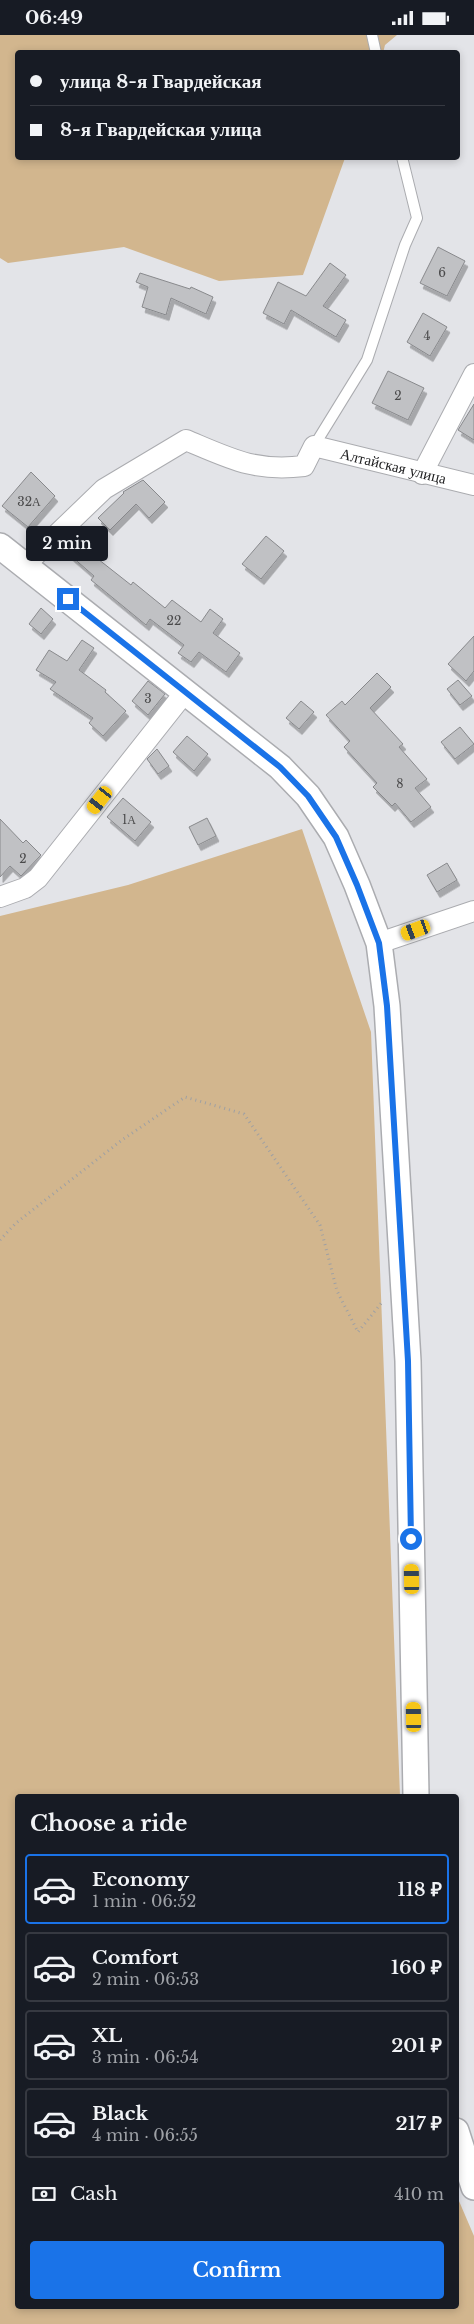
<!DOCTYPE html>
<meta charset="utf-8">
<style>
:root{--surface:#171b24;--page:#242831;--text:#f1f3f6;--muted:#9ea1a6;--line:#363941;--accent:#1a73e8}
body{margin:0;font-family:"Libre Baskerville",serif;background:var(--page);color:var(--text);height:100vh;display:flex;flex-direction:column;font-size:19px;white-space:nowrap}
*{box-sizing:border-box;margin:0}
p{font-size:16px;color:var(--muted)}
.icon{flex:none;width:28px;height:28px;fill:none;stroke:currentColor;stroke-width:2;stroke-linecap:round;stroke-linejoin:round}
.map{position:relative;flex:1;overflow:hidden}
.drawer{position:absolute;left:15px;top:1759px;width:444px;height:515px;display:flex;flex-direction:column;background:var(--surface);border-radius:5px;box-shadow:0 2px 8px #0003}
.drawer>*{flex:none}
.top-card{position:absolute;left:15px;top:15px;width:445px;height:110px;border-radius:5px;box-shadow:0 2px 8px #0003;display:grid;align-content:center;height:110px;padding:0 15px;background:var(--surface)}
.end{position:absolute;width:22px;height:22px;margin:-11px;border:6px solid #1a73e8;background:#fff;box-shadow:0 0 0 2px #fff}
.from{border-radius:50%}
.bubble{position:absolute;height:35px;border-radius:5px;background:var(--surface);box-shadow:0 2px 8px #0003;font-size:16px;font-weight:600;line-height:35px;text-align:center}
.car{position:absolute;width:15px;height:30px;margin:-15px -8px;border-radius:6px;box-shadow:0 0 4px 1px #0007;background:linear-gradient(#f5c518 24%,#345 0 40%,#f5c518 0 76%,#345 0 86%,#f5c518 0)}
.top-card b{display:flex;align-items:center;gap:18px;height:48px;font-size:19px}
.top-card b+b{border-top:1px solid var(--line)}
.top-card i{width:12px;height:12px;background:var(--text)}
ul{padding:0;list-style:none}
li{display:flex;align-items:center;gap:15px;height:70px;margin:0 10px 8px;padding:0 5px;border:2px solid var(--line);border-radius:5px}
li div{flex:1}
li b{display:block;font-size:19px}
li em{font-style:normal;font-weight:600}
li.current{border-color:var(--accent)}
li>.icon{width:45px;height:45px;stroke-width:1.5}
h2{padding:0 15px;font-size:22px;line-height:60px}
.pay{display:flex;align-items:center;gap:12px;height:55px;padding:0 15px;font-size:19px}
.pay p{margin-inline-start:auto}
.cta{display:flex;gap:10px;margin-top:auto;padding:10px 15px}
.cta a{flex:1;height:58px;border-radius:5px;background:var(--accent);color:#fff;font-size:20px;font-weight:600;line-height:58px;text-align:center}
.status{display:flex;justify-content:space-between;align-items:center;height:35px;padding:0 25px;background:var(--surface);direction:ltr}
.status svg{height:14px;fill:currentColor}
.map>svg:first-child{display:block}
.green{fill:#d2b68e}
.building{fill:#c0c1c4;stroke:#88898c;filter:url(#shadow)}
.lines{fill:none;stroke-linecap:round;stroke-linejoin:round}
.service-casing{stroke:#abacb0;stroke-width:12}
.minor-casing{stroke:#abacb0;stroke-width:22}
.tertiary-casing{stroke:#abacb0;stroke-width:28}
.path{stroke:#9fa0a3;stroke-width:3;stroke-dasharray:1 4;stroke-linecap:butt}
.service{stroke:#fff;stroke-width:10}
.minor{stroke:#fff;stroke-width:20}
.tertiary{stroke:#fff;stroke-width:25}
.route{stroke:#1a73e8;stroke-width:6}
.labels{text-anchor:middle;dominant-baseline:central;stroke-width:4;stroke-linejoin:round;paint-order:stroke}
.number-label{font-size:12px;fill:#4a4a4b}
.street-label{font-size:15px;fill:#222223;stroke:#e3e4e8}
</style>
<div class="status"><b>06:49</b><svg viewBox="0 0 49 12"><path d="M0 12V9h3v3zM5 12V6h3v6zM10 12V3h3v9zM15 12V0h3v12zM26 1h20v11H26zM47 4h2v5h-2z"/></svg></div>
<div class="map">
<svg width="474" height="2289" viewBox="0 0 474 2289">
<defs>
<filter id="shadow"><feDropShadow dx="3" dy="5.5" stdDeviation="0" flood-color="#0004"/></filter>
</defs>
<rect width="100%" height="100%" fill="#e3e4e8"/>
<!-- green -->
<path class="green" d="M0 0H397L385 10 383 18H18V122L345 123 303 240 219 246 124 212 8 228 0 223Z
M302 794 371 997 400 1761H18V2271H456V2159L474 2201V2289H0V881L128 850Z"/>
<!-- building -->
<path class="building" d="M438 212 465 226 447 261 420 248Z
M330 228 346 240 323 271 346 285 336 302 291 275 284 289 263 278 278 247 306 261Z
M140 238 190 254 191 252 213 262 206 279 171 263 166 280 142 272 148 252 136 247Z
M423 278 447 292 430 321 407 307Z
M388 336 424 353 408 385 372 368Z
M474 369V405L458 395Z
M31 437 55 461 28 492 2 471Z
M143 445 165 467 149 483 136 469 110 495 98 483 124 458 123 457Z
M79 496 91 506 84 513 131 550 133 547 165 573 172 565 201 587 210 574 223 584 213 598 240 618 226 637 199 617 191 627 178 618 184 610 150 584 146 590 91 545 94 541 63 514Z
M266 501 284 516 261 544 242 529Z
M41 573 53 584 41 599 29 589Z
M474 601V636L466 646 448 629Z
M82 605 94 613 79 635 106 655 105 657 126 676 103 701 89 688 93 683 50 654 56 647 36 635 49 615 67 626Z
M377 638 391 652 370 673 403 709 399 712 427 744 415 753 431 772 411 787 395 768 392 771 373 752 377 748 344 712 350 706 326 680 342 666 345 670Z
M458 645 472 661 460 670 447 654Z
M148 646 165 659 148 680 132 666Z
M301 666 314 677 299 694 286 683Z
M460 692 474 709 455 724 441 707Z
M187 701 208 719 194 736 173 717Z
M157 714 169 731 158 739 147 724Z
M123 763 151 787 135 806 107 782Z
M207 783 216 801 198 810 189 792Z
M0 784 23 808 26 805 41 820 21 841 10 831 0 842Z
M447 828 457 845 437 857 427 840Z"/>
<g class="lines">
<defs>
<path id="service" d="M372 0 376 18
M314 411 367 325 405 210 417 183 402 122"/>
<g id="minor">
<path d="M422 439 474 339"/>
<path id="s1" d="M25 530 104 454 186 405C231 424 255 437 304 431L314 411 474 450"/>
<path d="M0 862 25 853 38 843 186 656"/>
<path d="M379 908 474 876"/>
</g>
<path id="tertiary" d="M0 511 280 732 308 761 336 802 357 850 379 908 387 971 408 1326 416 1761
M456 2096 474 2152"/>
</defs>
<!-- service casing -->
<use href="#service" class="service-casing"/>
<!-- minor casing -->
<use href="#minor" class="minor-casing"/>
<!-- tertiary casing -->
<use href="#tertiary" class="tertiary-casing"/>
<!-- path -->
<path class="path" d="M0 1205 16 1188 122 1105 185 1062 244 1079 320 1190 337 1256 358 1297 383 1266"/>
<!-- service -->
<use href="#service" class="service"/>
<!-- minor -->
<use href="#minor" class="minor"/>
<!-- tertiary -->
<use href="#tertiary" class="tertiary"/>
</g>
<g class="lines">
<!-- route -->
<path class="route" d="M68 564 280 732 308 761 336 802 357 850 379 908 387 971 408 1326 411 1504"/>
</g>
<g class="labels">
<!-- number labels -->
<g class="number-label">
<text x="442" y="237">6</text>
<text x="427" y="300">4</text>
<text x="398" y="360">2</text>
<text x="29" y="466">32А</text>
<text x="174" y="585">22</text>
<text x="148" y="663">3</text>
<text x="400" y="748">8</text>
<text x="129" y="784">1А</text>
<text x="23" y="823">2</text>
</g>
<!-- street labels -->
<g class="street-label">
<text stroke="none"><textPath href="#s1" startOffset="432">Алтайская улица</textPath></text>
</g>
</g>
</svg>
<i class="end from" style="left:411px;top:1504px"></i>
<i class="end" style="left:68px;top:564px"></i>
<div class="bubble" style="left:26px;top:491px;width:82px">2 min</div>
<i class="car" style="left:100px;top:765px;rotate:218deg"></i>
<i class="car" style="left:416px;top:895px;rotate:250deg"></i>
<i class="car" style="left:412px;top:1544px;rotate:359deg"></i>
<i class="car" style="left:414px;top:1682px;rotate:359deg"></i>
<div class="top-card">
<b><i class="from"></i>улица 8-я Гвардейская</b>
<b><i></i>8-я Гвардейская улица</b>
</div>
<section class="drawer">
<h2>Choose a ride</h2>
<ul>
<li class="current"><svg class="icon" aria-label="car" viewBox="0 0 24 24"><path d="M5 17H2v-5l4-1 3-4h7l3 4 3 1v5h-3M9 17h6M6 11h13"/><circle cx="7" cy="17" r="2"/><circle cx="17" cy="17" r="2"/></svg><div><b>Economy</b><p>1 min · 06:52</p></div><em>118 ₽</em></li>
<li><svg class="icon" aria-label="car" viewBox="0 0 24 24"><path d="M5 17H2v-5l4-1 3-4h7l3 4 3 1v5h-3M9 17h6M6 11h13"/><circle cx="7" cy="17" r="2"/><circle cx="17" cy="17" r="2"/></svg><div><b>Comfort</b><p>2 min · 06:53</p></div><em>160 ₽</em></li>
<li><svg class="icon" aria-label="car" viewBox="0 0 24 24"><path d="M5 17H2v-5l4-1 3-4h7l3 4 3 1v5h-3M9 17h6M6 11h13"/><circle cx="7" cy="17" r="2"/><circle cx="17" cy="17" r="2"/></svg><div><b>XL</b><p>3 min · 06:54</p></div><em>201 ₽</em></li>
<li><svg class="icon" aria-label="car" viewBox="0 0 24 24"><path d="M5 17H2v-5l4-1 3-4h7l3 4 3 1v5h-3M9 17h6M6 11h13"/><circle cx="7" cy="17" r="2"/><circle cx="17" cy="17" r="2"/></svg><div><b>Black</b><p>4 min · 06:55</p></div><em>217 ₽</em></li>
</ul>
<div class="pay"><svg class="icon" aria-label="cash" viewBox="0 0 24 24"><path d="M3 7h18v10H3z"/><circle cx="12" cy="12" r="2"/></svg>Cash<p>410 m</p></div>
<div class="cta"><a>Confirm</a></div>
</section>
</div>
